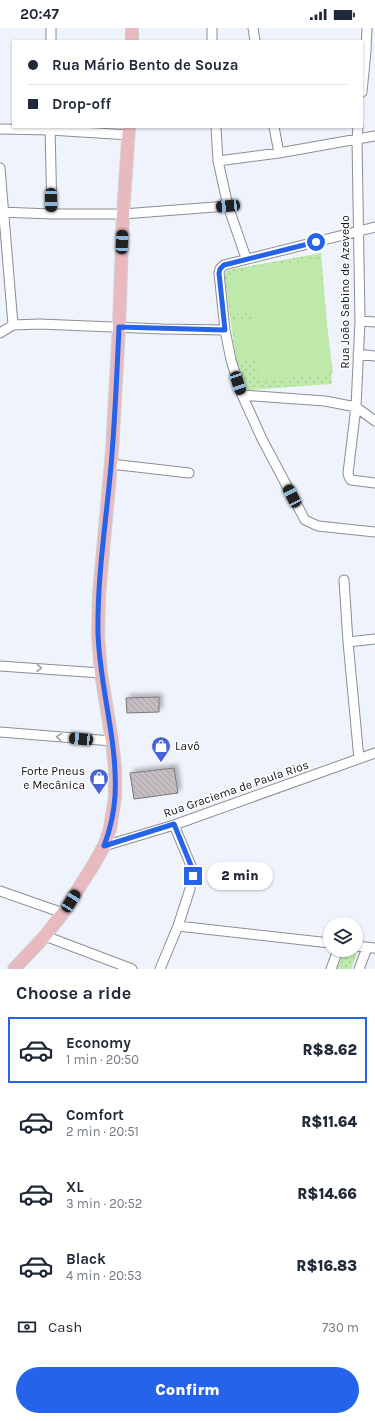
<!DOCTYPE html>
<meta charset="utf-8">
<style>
:root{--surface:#fff;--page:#f6f6f7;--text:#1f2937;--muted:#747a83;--line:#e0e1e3;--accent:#2563eb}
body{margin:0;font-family:Karla,sans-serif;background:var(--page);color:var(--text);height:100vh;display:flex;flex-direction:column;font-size:15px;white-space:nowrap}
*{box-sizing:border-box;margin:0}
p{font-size:13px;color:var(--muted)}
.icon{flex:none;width:22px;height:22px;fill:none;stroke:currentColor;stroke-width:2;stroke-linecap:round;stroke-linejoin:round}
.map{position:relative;height:941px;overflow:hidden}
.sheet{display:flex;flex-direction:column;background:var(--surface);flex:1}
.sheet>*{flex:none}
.banner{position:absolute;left:12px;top:12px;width:351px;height:88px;border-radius:0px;box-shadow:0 1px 3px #0004;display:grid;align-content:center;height:88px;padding:0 16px;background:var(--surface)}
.controls{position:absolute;left:323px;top:889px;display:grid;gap:8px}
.controls a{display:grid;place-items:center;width:40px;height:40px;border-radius:50%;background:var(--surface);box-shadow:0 1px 3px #0004;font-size:20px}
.end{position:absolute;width:18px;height:18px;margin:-9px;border:5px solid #2563eb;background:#fff;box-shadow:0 0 0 2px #fff}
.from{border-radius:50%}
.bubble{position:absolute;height:28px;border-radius:14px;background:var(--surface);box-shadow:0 1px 3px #0004;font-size:13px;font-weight:800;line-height:28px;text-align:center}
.car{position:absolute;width:12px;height:24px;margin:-12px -6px;border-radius:5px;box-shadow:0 0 3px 1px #0007;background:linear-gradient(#222 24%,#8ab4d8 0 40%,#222 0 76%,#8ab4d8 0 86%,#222 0)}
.banner b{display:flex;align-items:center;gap:14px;height:38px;font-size:15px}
.banner b+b{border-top:1px solid var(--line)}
.banner i{width:10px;height:10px;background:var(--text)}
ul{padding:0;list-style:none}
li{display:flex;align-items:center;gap:12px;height:66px;margin:0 8px 6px;padding:0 8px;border:2px solid transparent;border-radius:0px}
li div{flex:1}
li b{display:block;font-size:15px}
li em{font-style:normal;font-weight:800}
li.selected{border-color:var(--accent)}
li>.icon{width:36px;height:36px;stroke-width:1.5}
h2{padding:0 16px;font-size:18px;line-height:48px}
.pay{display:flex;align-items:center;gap:10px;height:44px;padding:0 16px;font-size:15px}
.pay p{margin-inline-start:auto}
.primary-button{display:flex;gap:8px;margin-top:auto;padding:8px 16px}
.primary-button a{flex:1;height:46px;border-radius:24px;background:var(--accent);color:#fff;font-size:16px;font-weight:800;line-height:46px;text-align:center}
.status{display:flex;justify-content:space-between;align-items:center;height:28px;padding:0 20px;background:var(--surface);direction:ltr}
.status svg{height:11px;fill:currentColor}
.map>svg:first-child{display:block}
.park{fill:url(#park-dots)}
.pitch{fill:#bee9aa}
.building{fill:url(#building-back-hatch);stroke:#7c767a;filter:url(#shadow)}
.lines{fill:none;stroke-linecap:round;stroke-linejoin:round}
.minor-casing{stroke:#8b8e95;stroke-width:11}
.major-casing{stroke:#cfd0d0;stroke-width:14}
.minor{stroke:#fff;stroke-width:9}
.major{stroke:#e8b9be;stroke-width:12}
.oneway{stroke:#a0a0a1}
.route{stroke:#2563eb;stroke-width:5}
.labels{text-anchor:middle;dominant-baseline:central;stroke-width:3;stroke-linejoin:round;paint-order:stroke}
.street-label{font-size:12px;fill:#111214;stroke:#fff}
.poi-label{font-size:12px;fill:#111214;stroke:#fff;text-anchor:start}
</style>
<div class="status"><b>20:47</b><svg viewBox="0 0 49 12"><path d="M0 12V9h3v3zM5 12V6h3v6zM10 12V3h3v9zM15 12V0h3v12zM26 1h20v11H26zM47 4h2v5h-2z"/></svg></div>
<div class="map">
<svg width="375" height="941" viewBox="0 0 375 941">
<defs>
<pattern id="park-dots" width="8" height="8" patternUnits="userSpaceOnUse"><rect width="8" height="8" fill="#bee9aa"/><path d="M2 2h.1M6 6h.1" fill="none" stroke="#a2c791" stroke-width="1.8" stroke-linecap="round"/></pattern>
<pattern id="building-back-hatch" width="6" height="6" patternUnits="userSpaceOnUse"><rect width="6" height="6" fill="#c4bdc2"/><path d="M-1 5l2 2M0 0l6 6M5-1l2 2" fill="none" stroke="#a7a1a6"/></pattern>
<filter id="shadow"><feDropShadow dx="3.5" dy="-3.5" stdDeviation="2" flood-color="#0004"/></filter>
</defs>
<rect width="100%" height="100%" fill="#eff3fb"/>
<!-- park -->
<path class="park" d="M321 225 332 356 248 362 236 331 224 246 228 242Z
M344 922 357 925 351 941H337Z"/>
<!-- pitch -->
<path class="pitch" d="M319 232 333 345 259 354 245 240Z
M245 245 250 285 232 287 227 247Z
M250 292 256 332 238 334 233 294Z"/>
<!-- building -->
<path class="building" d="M159 669V684L127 685 126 670Z
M174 740 178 765 134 771 130 745Z"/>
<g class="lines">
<defs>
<path id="minor" d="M253 0 255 13
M51 13V0
M212 13V0
M362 64 366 23 367 0
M50 99 52 186
M216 99 218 133 228 178 246 230
M274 99 279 125
M358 99 357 111 360 293 356 379 348 445 349 449 351 452 375 455
M0 101 50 102 129 107
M218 133 279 125 375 108
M0 140 13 297
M0 184 52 186H123L228 178
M375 199 224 237 220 241 219 245 225 302 231 332 242 367 262 411 305 492 318 498 375 504
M360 293 375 294
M0 305 13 297 39 296 162 301 225 302
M358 326 375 328
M242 367 325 373 356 379 375 393
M111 436 189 445
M344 552 348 614 359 731
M348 614 375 611
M0 638 101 645
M0 704 112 713
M174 797 192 840V855
M104 818 174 797 375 725
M0 863 63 885
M178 898 330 915
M45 908 132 941
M356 918 375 920
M160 941 178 898 190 861
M331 941 338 922
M359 941 367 920"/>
<path id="major" d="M132 13V0
M14 941 45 908 63 885 94 836 104 818 110 801 115 769V740L112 713 101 645 98 607 99 567 112 424 119 299 123 186 129 99"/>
</defs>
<!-- minor casing -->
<use href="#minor" class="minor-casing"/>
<!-- major casing -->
<use href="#major" class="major-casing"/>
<!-- minor -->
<use href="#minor" class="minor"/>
<!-- major -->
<use href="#major" class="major"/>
</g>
<!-- one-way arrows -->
<defs><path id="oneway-chevron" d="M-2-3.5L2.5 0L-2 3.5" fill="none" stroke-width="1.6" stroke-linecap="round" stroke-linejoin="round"/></defs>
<g class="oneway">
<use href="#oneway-chevron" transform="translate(39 640) rotate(4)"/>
<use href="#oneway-chevron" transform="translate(59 709) rotate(-175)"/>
</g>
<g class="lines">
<!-- route -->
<path class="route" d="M193 848 192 840 174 796 104 818C110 802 114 785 115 768 118 714 100 661 98 606 97 550 106 494 111 438 115 392 117 345 119 299L225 302 219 245 220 241 224 237 316 214"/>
</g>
<!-- icons -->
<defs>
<symbol id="shop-pin" viewBox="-11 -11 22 30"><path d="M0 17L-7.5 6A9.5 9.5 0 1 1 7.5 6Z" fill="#4763d7" stroke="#fff"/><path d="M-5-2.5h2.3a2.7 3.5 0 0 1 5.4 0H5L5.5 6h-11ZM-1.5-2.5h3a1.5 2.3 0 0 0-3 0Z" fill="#fff"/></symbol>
</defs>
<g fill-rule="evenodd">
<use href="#shop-pin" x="150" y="707" width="22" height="30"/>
<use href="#shop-pin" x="88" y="739" width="22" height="30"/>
</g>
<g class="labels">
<!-- street labels -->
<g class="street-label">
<text transform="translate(345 264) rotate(-90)">Rua João Sabino de Azevedo</text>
<text transform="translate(236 761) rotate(-19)">Rua Graciema de Paula Rios</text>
</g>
<!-- poi labels -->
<g class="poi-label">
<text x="175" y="718">Lavô</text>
<text x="85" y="743" text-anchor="end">Forte Pneus<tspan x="85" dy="14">e Mecânica</tspan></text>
</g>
</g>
</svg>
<div class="controls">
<a><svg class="icon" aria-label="layers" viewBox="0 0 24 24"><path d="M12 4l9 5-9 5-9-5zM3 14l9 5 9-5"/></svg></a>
</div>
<i class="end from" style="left:316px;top:214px"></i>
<i class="end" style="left:193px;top:848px"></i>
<div class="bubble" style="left:207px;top:834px;width:66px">2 min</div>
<i class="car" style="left:51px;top:172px;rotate:179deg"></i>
<i class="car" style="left:228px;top:178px;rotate:265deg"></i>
<i class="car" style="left:122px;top:214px;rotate:2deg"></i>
<i class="car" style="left:238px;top:355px;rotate:162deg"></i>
<i class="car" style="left:292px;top:468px;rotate:333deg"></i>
<i class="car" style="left:81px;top:711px;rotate:275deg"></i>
<i class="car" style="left:71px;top:873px;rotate:32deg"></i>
<div class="banner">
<b><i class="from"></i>Rua Mário Bento de Souza</b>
<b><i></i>Drop-off</b>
</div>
</div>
<section class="sheet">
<h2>Choose a ride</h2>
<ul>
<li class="selected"><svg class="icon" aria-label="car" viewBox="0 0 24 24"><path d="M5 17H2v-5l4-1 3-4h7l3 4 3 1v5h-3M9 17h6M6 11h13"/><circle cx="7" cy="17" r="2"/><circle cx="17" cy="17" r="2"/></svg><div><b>Economy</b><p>1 min · 20:50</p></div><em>R$8.62</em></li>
<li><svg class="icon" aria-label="car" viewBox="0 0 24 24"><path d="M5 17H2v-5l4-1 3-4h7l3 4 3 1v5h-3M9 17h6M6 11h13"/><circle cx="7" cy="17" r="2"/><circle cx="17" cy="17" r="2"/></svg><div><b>Comfort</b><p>2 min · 20:51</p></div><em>R$11.64</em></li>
<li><svg class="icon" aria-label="car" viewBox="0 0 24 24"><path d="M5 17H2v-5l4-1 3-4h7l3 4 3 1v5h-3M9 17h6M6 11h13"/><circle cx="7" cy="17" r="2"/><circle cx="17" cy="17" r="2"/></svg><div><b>XL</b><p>3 min · 20:52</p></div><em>R$14.66</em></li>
<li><svg class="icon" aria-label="car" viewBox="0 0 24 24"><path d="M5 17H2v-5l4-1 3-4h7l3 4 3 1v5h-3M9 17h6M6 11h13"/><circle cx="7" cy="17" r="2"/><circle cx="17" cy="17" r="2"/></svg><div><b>Black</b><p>4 min · 20:53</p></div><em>R$16.83</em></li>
</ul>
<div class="pay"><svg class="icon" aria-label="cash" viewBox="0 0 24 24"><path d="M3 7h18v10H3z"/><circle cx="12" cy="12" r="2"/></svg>Cash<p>730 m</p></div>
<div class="primary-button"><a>Confirm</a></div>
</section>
